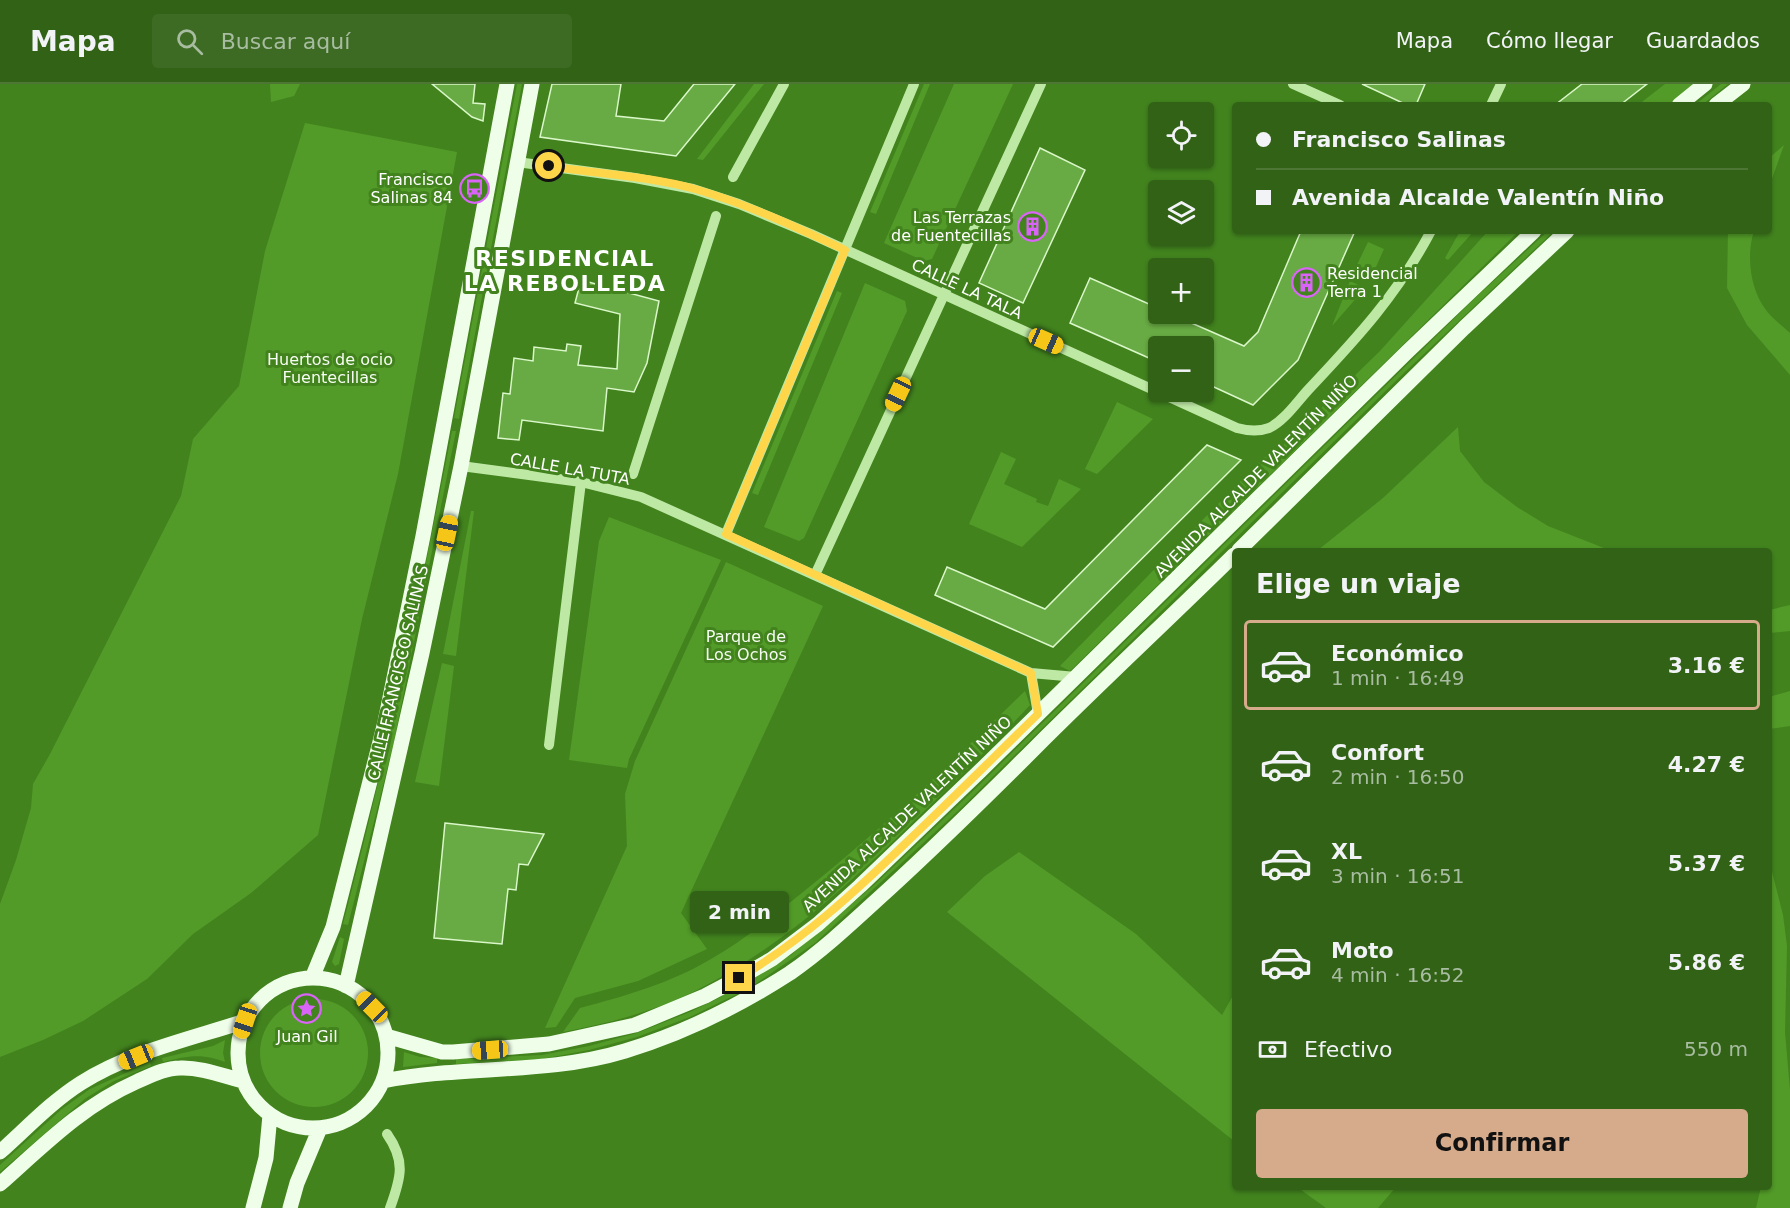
<!DOCTYPE html>
<html lang="es">
<meta charset="utf-8">
<style>
:root{--surface:#326216;--page:#3d6b23;--text:#f1f3f6;--muted:#a8bca1;--line:#4d7635;--accent:#d6ab8b}
body{margin:0;font-family:"DejaVu Sans",sans-serif;background:var(--page);color:var(--text);height:100vh;display:flex;flex-direction:column;font-size:22px;white-space:nowrap}
*{box-sizing:border-box;margin:0}
p{font-size:20px;color:var(--muted)}
.icon{flex:none;width:33px;height:33px;fill:none;stroke:currentColor;stroke-width:2;stroke-linecap:round;stroke-linejoin:round}
.map{position:relative;flex:1;overflow:hidden}
.sheet{position:absolute;left:1232px;top:464px;width:540px;height:642px;display:flex;flex-direction:column;background:var(--surface);border-radius:6px;box-shadow:0 2px 4px #0004}
.sheet>*{flex:none}
.guide{position:absolute;left:1232px;top:18px;width:540px;height:132px;border-radius:6px;box-shadow:0 2px 4px #0004;display:grid;align-content:center;height:132px;padding:0 24px;background:var(--surface)}
.controls{position:absolute;left:1148px;top:18px;display:grid;gap:12px}
.controls a{display:grid;place-items:center;width:66px;height:66px;border-radius:6px;background:var(--surface);box-shadow:0 2px 4px #0004;font-size:30px}
.end{position:absolute;width:27px;height:27px;margin:-14px;border:8px solid #ffd54a;background:#111;box-shadow:0 0 0 3px #111}
.from{border-radius:50%}
.bubble{position:absolute;height:42px;border-radius:6px;background:var(--surface);box-shadow:0 2px 4px #0004;font-size:20px;font-weight:800;line-height:42px;text-align:center}
.car{position:absolute;width:18px;height:36px;margin:-18px -9px;border-radius:8px;box-shadow:0 0 4px 2px #0007;background:linear-gradient(#f5c518 24%,#345 0 40%,#f5c518 0 76%,#345 0 86%,#f5c518 0)}
.guide b{display:flex;align-items:center;gap:21px;height:57px;font-size:22px}
.guide b+b{border-top:2px solid var(--line)}
.guide i{width:15px;height:15px;background:var(--text)}
ul{padding:0;list-style:none}
li{display:flex;align-items:center;gap:18px;height:90px;margin:0 12px 9px;padding:0 12px;border:3px solid transparent;border-radius:6px}
li div{flex:1}
li b{display:block;font-size:22px}
li em{font-style:normal;font-weight:800}
li.active{border-color:var(--accent)}
li>.icon{width:54px;height:54px;stroke-width:1.5}
h2{padding:0 24px;font-size:27px;line-height:72px}
.pay{display:flex;align-items:center;gap:15px;height:66px;padding:0 24px;font-size:22px}
.pay p{margin-inline-start:auto}
.action{display:flex;gap:12px;margin-top:auto;padding:12px 24px}
.action a{flex:1;height:69px;border-radius:6px;background:var(--accent);color:#111;font-size:24px;font-weight:800;line-height:69px;text-align:center}
header{display:flex;align-items:center;gap:36px;box-sizing:border-box;height:84px;padding:0 30px;background:var(--surface);border-bottom:2px solid var(--line)}
header strong{font-size:28px}
nav{display:flex;gap:33px;margin-inline-start:auto;font-size:21px}
.search{width:420px;height:54px;background:var(--page);display:flex;align-items:center;gap:15px;box-sizing:border-box;padding:0 21px;border-radius:6px;color:var(--muted);font-size:22px}
.map>svg:first-child{display:block}
.green{fill:#529b28}
.building{fill:#68aa43;stroke:#daf7c9;stroke-width:1.5}
.lines{fill:none;stroke-linecap:round;stroke-linejoin:round}
.minor{stroke:#bee9a5;stroke-width:10}
.major{stroke:#effee8;stroke-width:15}
.route{stroke:#ffd54a;stroke-width:8}
.labels{text-anchor:middle;dominant-baseline:central;stroke-width:6;stroke-linejoin:round;paint-order:stroke}
.poi-label{font-size:16px;fill:#fff;stroke:#42831e;text-anchor:end}
.street-label{font-size:16px;fill:#fff;stroke:#42831e}
.park-label{font-size:16px;fill:#f6fdf2;stroke:#42831e}
.district-label{font-size:22px;font-weight:bold;letter-spacing:1.5px;fill:#fff;stroke:#42831e}
</style>
<header>
<strong>Mapa</strong>
<div class="search"><svg class="icon" aria-label="search" viewBox="0 0 24 24"><circle cx="10" cy="10" r="6"/><path d="M15 15l6 6"/></svg>Buscar aquí</div>
<nav><a>Mapa</a><a>Cómo llegar</a><a>Guardados</a></nav>
</header>
<div class="map">
<svg width="1790" height="1124" viewBox="0 0 1790 1124">
<rect width="100%" height="100%" fill="#42831e"/>
<!-- green -->
<path class="green" d="M270 0H300L294 12 271 18Z
M517 0H522L459 335 454 334Z
M754 0H764L703 76 697 75Z
M924 0H930L876 130 870 128Z
M954 0H1013L932 175 924 177 884 159Z
M1665 0H1694L1668 21H1638Z
M1721 0H1728L1702 21H1695Z
M305 39 457 68 398 390 362 535 318 751 251 809 193 850 147 895 83 937 43 956 0 973V820L16 776 31 724 33 700 50 670 181 412 193 355 239 302 265 167Z
M1784 61 1769 103V74Z
M1460 147H1474L1448 176 1445 174Z
M1488 147H1519L1070 587 1060 582 1262 375 1280 364 1380 267Z
M1548 147H1554L1406 287 959 726 815 859 754 901 735 911 690 933 637 953 589 966 542 975 456 980V975L542 971 589 962 637 949 690 928 717 915 791 871 874 801 973 707 1473 216Z
M1728 147H1754C1746 171 1750 205 1766 226 1772 234 1782 242 1790 249V291L1747 241 1727 204Z
M1368 158 1384 165 1371 194 1354 187Z
M1350 197 1365 204 1332 242Z
M865 199 905 217 907 227 804 454 799 457 764 443Z
M837 207 842 209 758 411 752 409Z
M1117 318 1153 335 1097 390 1085 385Z
M1458 343 1460 367 1484 398 1517 423 1548 442 1609 466H1318L1383 414Z
M452 347H456L394 658 348 841 343 840C386 677 420 512 452 347Z
M1001 368 1016 375 1004 400 1037 415 1036 418 1048 422 1059 395 1081 405 1022 463 969 440Z
M471 427H474L456 572 443 570Z
M609 433 721 476 629 675 627 684 569 676 599 457Z
M726 478 823 522 681 829 707 865 638 897 575 914 556 943 545 944 627 762 625 710 635 677Z
M1790 521V547L1769 549V526Z
M442 579 454 582 439 702 415 698Z
M1025 607 1030 621C995 659 958 694 921 730 853 797 783 862 697 906 656 927 609 939 563 948L580 924C625 912 671 899 711 875 744 856 773 832 803 808 881 746 953 677 1025 607Z
M1790 607V642L1769 645V613Z
M1019 768 1136 850 1222 931 1234 910V1057L947 828 985 792Z
M1769 776 1783 831 1787 862 1785 948 1790 1006V1124H1756L1761 1103 1768 1102Z
M340 853 344 855 339 880 335 882 332 878Z
M260 969a54 54 0 1 1 108 0a54 54 0 1 1-108 0Z
M225 956 223 969 225 978C200 969 188 972 163 978L162 974 213 962Z
M404 968 420 973 437 974V979L403 983Z
M150 978 151 982 114 997 86 1014 0 1088V1081L62 1025 90 1005Z
M1297 1103H1396L1378 1124H1326Z"/>
<!-- building -->
<path class="building" d="M432 0H475L473 19 485 20 483 37 472 33Z
M552 0H621L616 32 664 37 694 0H735L676 72 540 53Z
M1362 0H1425L1416 21H1407Z
M1582 0H1647L1620 21H1555Z
M1040 64 1085 86 1023 219 979 199Z
M1301 147H1355L1298 276 1253 321 1203 298V262H1158V278L1070 239 1090 194 1158 224V230H1171L1244 262 1258 248Z
M581 196 659 217 647 279 634 308 607 304 603 347 522 336 519 356 498 354 503 309 510 310 514 274 533 277 534 263 566 267 567 260 581 262 578 281 617 285 620 230 575 219Z
M1207 361 1241 376 1053 563 935 511 947 483 1045 525Z
M445 739 544 750 528 781 519 780 516 806 508 805 502 860 434 854Z"/>
<g class="lines">
<!-- minor -->
<path class="minor" d="M1293 0 1340 21
M1491 21 1501 0
M517 78 635 94 693 105 739 120 811 150 1237 344C1248 347 1258 348 1269 344 1284 337 1297 318 1308 306 1357 254 1397 211 1431 147
M733 93 784 0
M461 382 581 398 641 413 1031 589 1076 593
M633 390 716 132
M726 450 914 0
M815 491 1041 0
M1031 589 1038 630
M549 661 581 398
M387 1050C406 1077 401 1094 390 1124"/>
<!-- major -->
<path class="major" d="M1679 21 1705 0
M1716 21 1743 0
M1239 466 1464 244 1567 147
M312 894 333 843 385 638 423 452 507 0
M238 969a75 75 0 1 1 150 0a75 75 0 1 1-150 0Z
M346 902 422 569 461 382 532 0
M386 952 442 968H453L549 960 635 941 705 912 739 894 772 875 818 840 860 802 980 687 1407 268 1534 147
M383 997C463 981 546 991 625 967 684 949 739 922 790 889 826 864 857 834 889 805 939 759 988 711 1036 663 1101 598 1169 535 1234 471
M0 1068C26 1045 51 1018 81 999 130 968 190 955 245 937
M0 1100C44 1061 82 1022 136 998 150 992 165 984 180 984 201 983 223 992 243 997
M253 1124 266 1074 270 1031
M290 1124 297 1099 320 1044"/>
</g>
<g class="lines">
<!-- route -->
<path class="route" d="M549 82C597 90 648 92 695 105 747 120 796 143 845 166L726 450 1031 589 1038 630C995 672 953 714 910 755 856 807 803 856 739 894"/>
</g>
<!-- icons -->
<defs>
<symbol id="bus-ring" viewBox="-11 -11 22 22"><circle r="9.5" fill="#42831e" stroke="#da64f8" stroke-width="1.5"/><path d="M-5-6H5V4H4V6H2V4H-2V6H-4V4H-5ZM-3.5-4V0h7V-4ZM-3.5 1.2v1.5H-2V1.2ZM2 1.2v1.5H3.5V1.2Z" fill="#da64f8"/></symbol>
<symbol id="building-ring" viewBox="-11 -11 22 22"><circle r="9.5" fill="#42831e" stroke="#da64f8" stroke-width="1.5"/><path d="M-4-6H4V6H1V3H-1V6H-4ZM-2.5-4.3h1.7v1.8h-1.7ZM.8-4.3h1.7v1.8H.8ZM-2.5-1h1.7V.8h-1.7ZM.8-1h1.7V.8H.8Z" fill="#da64f8"/></symbol>
<symbol id="sight-ring" viewBox="-11 -11 22 22"><circle r="9.5" fill="#42831e" stroke="#da64f8" stroke-width="1.5"/><path d="M0-6L1.8-2.2L6-1.7L2.9 1.2L3.7 5.4L0 3.3L-3.7 5.4L-2.9 1.2L-6-1.7L-1.8-2.2Z" fill="#da64f8"/></symbol>
</defs>
<g fill-rule="evenodd">
<use href="#bus-ring" x="458" y="88" width="33" height="33"/>
<use href="#building-ring" x="1016" y="126" width="33" height="33"/>
<use href="#building-ring" x="1290" y="182" width="33" height="33"/>
<use href="#sight-ring" x="290" y="908" width="33" height="33"/>
</g>
<g class="labels">
<!-- poi labels -->
<g class="poi-label">
<text x="453" y="95">Francisco<tspan x="453" dy="18">Salinas 84</tspan></text>
<text x="1011" y="133">Las Terrazas<tspan x="1011" dy="18">de Fuentecillas</tspan></text>
<text x="1327" y="189" text-anchor="start">Residencial<tspan x="1327" dy="18">Terra 1</tspan></text>
<text x="307" y="952" text-anchor="middle">Juan Gil</text>
</g>
<!-- street labels -->
<g class="street-label">
<text transform="translate(967 205) rotate(25)">CALLE LA TALA</text>
<text transform="translate(570 385) rotate(10)">CALLE LA TUTA</text>
<text transform="translate(1256 392) rotate(-45)">AVENIDA ALCALDE VALENTÍN NIÑO</text>
<text transform="translate(398 589) rotate(-77)">CALLE FRANCISCO SALINAS</text>
<text transform="translate(907 730) rotate(-43)">AVENIDA ALCALDE VALENTÍN NIÑO</text>
</g>
<!-- park labels -->
<g class="park-label">
<text x="330" y="275">Huertos de ocio<tspan x="330" dy="18">Fuentecillas</tspan></text>
<text x="746" y="552">Parque de<tspan x="746" dy="18">Los Ochos</tspan></text>
</g>
<!-- district labels -->
<g class="district-label">
<text x="565" y="174">RESIDENCIAL<tspan x="565" dy="25">LA REBOLLEDA</tspan></text>
</g>
</g>
</svg>
<div class="controls">
<a><svg class="icon" aria-label="locate" viewBox="0 0 24 24"><circle cx="12" cy="12" r="6"/><path d="M12 2v4M12 18v4M2 12h4M18 12h4"/></svg></a>
<a><svg class="icon" aria-label="layers" viewBox="0 0 24 24"><path d="M12 4l9 5-9 5-9-5zM3 14l9 5 9-5"/></svg></a>
<a>+</a>
<a>−</a>
</div>
<i class="end from" style="left:549px;top:82px"></i>
<i class="end" style="left:739px;top:894px"></i>
<div class="bubble" style="left:690px;top:807px;width:99px">2 min</div>
<i class="car" style="left:1046px;top:257px;rotate:114deg"></i>
<i class="car" style="left:898px;top:310px;rotate:205deg"></i>
<i class="car" style="left:447px;top:449px;rotate:12deg"></i>
<i class="car" style="left:372px;top:923px;rotate:315deg"></i>
<i class="car" style="left:245px;top:937px;rotate:198deg"></i>
<i class="car" style="left:490px;top:966px;rotate:266deg"></i>
<i class="car" style="left:136px;top:973px;rotate:248deg"></i>
<div class="guide">
<b><i class="from"></i>Francisco Salinas</b>
<b><i></i>Avenida Alcalde Valentín Niño</b>
</div>
<section class="sheet">
<h2>Elige un viaje</h2>
<ul>
<li class="active"><svg class="icon" aria-label="car" viewBox="0 0 24 24"><path d="M5 17H2v-5l4-1 3-4h7l3 4 3 1v5h-3M9 17h6M6 11h13"/><circle cx="7" cy="17" r="2"/><circle cx="17" cy="17" r="2"/></svg><div><b>Económico</b><p>1 min · 16:49</p></div><em>3.16 €</em></li>
<li><svg class="icon" aria-label="car" viewBox="0 0 24 24"><path d="M5 17H2v-5l4-1 3-4h7l3 4 3 1v5h-3M9 17h6M6 11h13"/><circle cx="7" cy="17" r="2"/><circle cx="17" cy="17" r="2"/></svg><div><b>Confort</b><p>2 min · 16:50</p></div><em>4.27 €</em></li>
<li><svg class="icon" aria-label="car" viewBox="0 0 24 24"><path d="M5 17H2v-5l4-1 3-4h7l3 4 3 1v5h-3M9 17h6M6 11h13"/><circle cx="7" cy="17" r="2"/><circle cx="17" cy="17" r="2"/></svg><div><b>XL</b><p>3 min · 16:51</p></div><em>5.37 €</em></li>
<li><svg class="icon" aria-label="car" viewBox="0 0 24 24"><path d="M5 17H2v-5l4-1 3-4h7l3 4 3 1v5h-3M9 17h6M6 11h13"/><circle cx="7" cy="17" r="2"/><circle cx="17" cy="17" r="2"/></svg><div><b>Moto</b><p>4 min · 16:52</p></div><em>5.86 €</em></li>
</ul>
<div class="pay"><svg class="icon" aria-label="cash" viewBox="0 0 24 24"><path d="M3 7h18v10H3z"/><circle cx="12" cy="12" r="2"/></svg>Efectivo<p>550 m</p></div>
<div class="action"><a>Confirmar</a></div>
</section>
</div>
